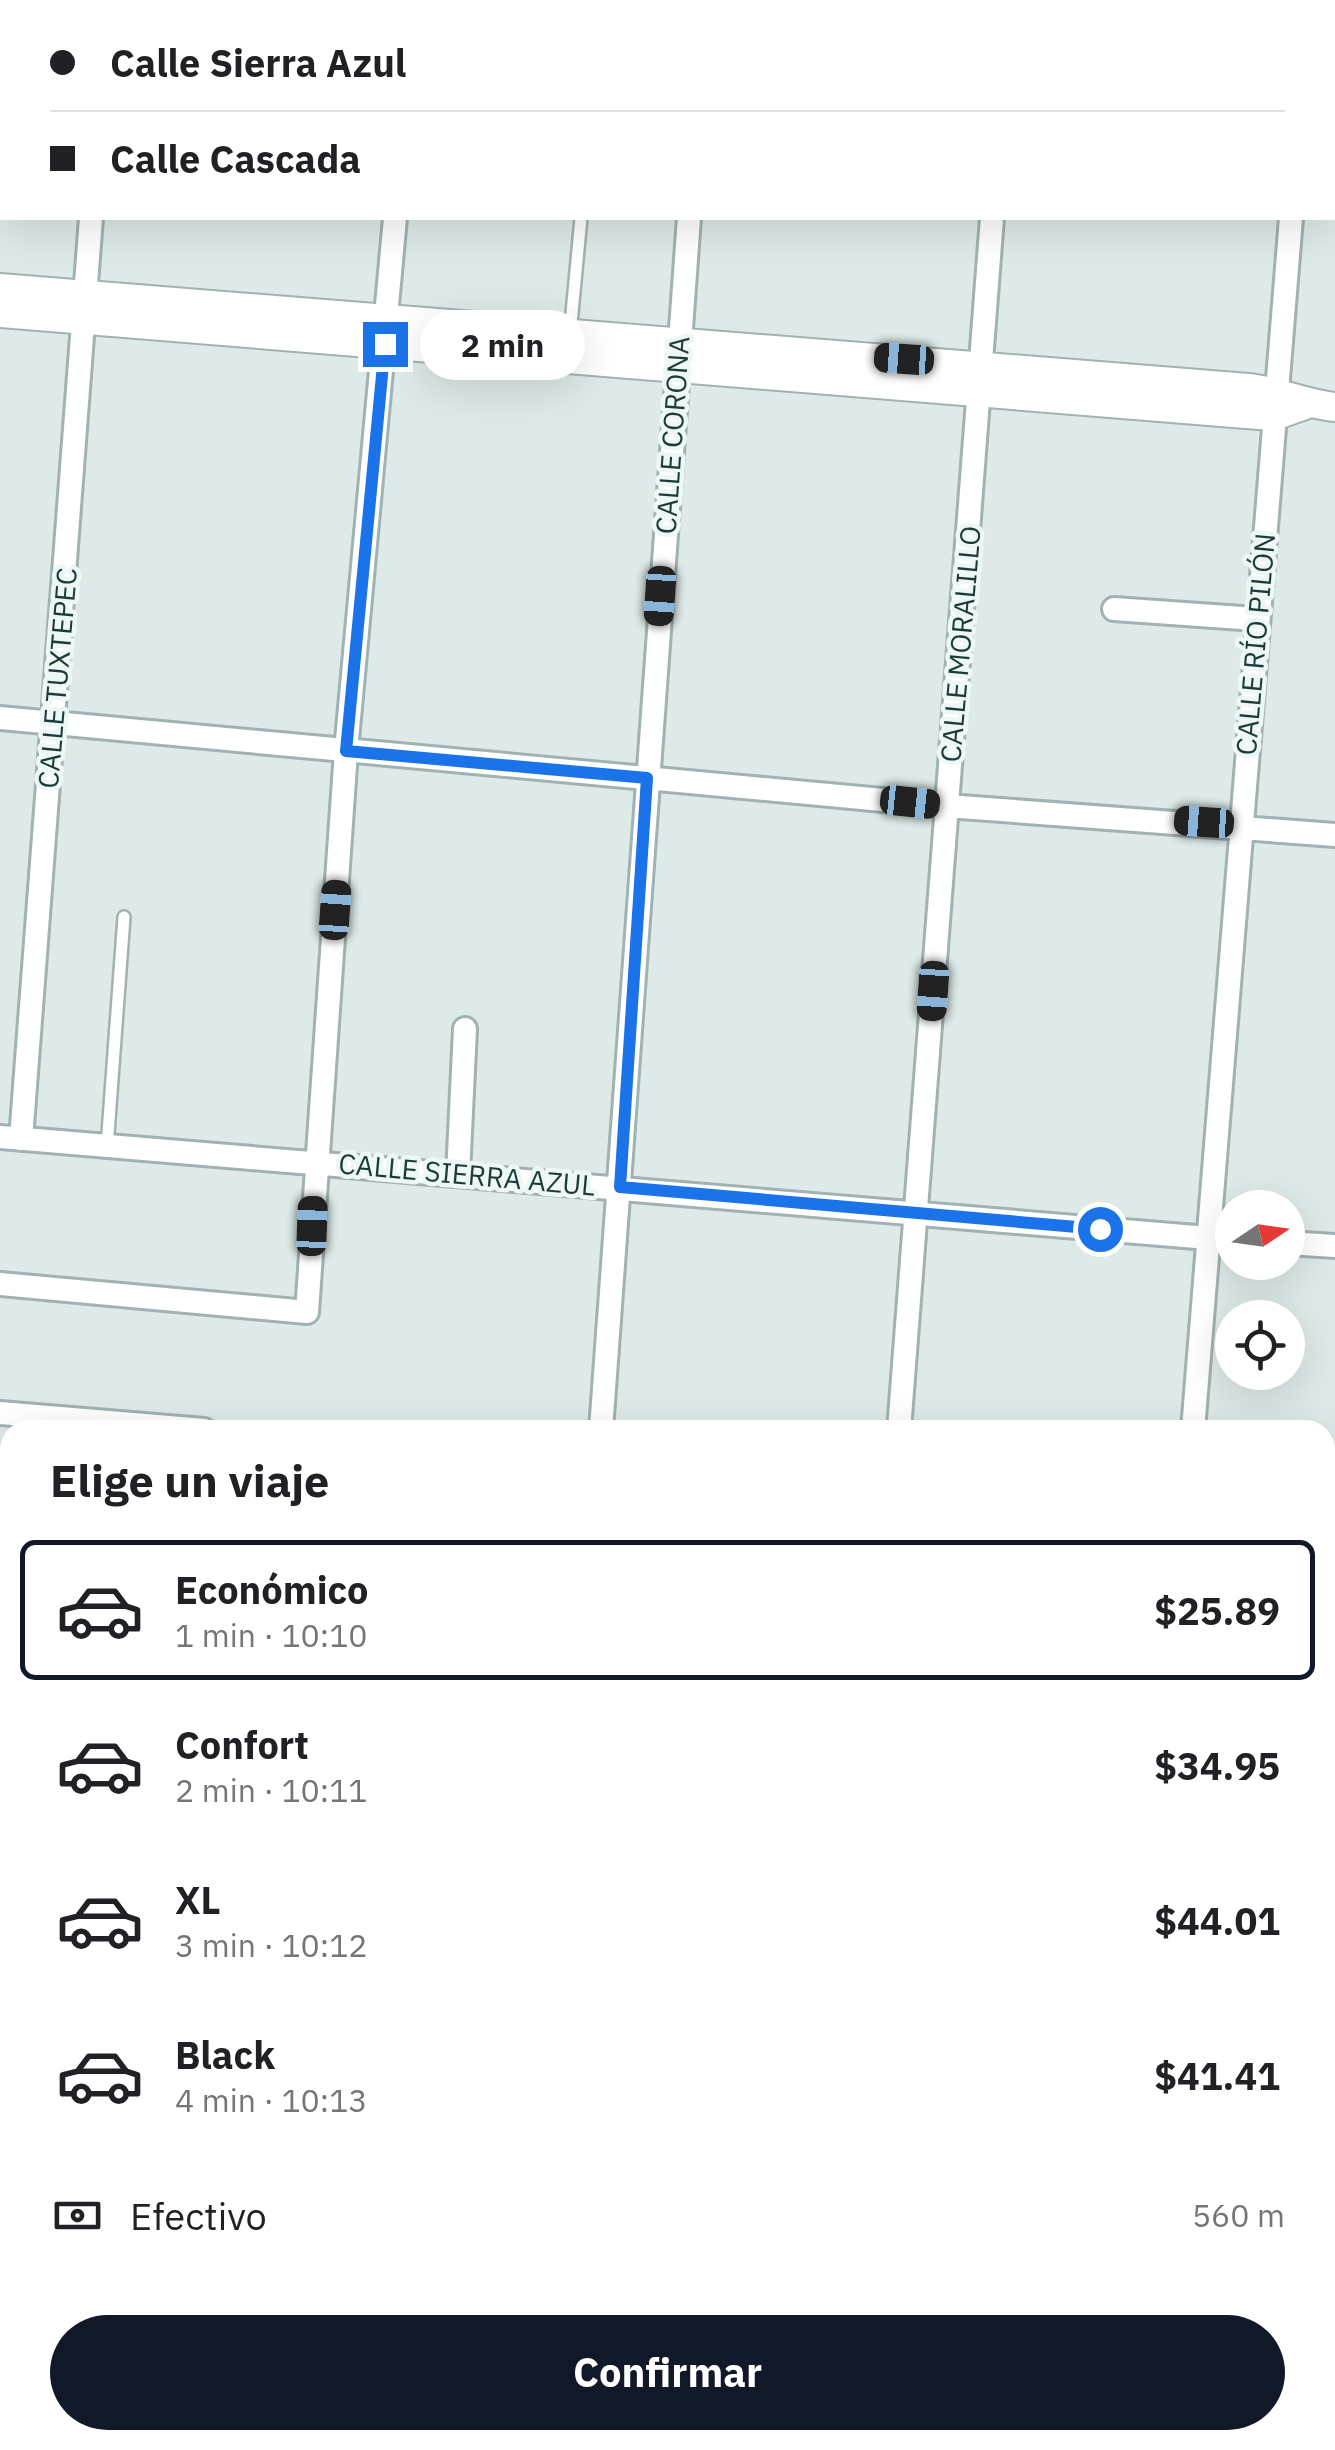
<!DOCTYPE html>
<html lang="es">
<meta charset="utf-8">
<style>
:root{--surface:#fff;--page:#f6f6f6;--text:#202124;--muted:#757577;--line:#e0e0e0;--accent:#111827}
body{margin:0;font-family:"IBM Plex Sans",sans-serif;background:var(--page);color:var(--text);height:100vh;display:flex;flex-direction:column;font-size:38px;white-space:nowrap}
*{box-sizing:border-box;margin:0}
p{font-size:32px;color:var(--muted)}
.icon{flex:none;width:55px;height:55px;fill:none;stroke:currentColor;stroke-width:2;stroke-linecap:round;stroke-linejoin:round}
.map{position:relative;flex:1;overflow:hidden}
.details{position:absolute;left:0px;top:1420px;width:1335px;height:1030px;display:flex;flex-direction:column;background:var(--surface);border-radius:30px 30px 0 0;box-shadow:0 10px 40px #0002}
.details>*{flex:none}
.hud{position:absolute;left:0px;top:0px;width:1335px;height:220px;box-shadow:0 10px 40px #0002;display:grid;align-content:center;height:220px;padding:0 50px;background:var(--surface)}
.needle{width:65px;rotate:77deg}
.tools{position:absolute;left:1215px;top:1190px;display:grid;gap:20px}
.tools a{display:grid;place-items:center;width:90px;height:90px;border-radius:50%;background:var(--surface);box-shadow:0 10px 40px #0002;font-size:50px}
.end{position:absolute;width:45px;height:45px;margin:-22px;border:12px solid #1a73e8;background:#fff;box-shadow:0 0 0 5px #fff}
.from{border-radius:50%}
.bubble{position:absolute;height:70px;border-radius:35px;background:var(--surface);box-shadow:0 10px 40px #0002;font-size:32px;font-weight:700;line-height:70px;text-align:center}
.car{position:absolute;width:30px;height:60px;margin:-30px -15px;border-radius:12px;box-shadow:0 0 8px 2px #0007;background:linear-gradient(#222 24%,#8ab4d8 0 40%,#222 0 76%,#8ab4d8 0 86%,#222 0)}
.hud b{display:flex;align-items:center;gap:35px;height:95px;font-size:38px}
.hud b+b{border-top:2px solid var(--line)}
.hud i{width:25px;height:25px;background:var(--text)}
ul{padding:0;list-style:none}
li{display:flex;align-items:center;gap:30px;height:140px;margin:0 20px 15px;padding:0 30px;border:5px solid transparent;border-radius:15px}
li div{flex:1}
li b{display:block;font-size:38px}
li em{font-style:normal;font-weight:700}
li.current{border-color:var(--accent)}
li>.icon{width:90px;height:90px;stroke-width:1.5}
h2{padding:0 50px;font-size:45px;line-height:120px}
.pay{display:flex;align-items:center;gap:25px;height:110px;padding:0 50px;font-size:38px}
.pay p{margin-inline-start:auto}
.cta{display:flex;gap:20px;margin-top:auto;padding:20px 50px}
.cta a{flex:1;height:115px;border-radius:60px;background:var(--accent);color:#fff;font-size:40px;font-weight:700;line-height:115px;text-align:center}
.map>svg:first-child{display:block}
.green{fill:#b3decb}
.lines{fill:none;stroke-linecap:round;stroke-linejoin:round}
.service-casing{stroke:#a0b2b1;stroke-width:16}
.minor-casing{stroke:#a0b2b1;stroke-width:28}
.tertiary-casing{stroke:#a0b2b1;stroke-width:32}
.secondary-casing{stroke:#9bb7b5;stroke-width:35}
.path{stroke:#7ab1af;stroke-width:4;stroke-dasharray:5 8;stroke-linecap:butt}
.service{stroke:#fff;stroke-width:11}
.minor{stroke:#fff;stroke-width:22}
.tertiary{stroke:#fff;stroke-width:28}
.secondary{stroke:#fff;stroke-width:30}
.route{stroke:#1a73e8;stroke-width:12}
.labels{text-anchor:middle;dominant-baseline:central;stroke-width:9;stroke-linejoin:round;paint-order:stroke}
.street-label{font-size:28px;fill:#1d3a3b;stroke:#edf7f5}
</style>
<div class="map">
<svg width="1335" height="2450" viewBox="0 0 1335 2450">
<rect width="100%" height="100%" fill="#ddeae8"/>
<!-- green -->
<path class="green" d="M10 2001V2149L0 2150V2003Z"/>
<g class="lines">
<defs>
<path id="service" d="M570 334 581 218
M107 1147 124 917"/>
<path id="minor" d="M111 2V0
M296 2V0
M412 2V0
M709 2 710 0
M1012 2V0
M1194 2V0
M1311 2 1312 0
M0 3 22 0
M1114 609 1256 619
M0 718 947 806 1335 835
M0 1137 1232 1240
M21 1139 91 218
M458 1174 465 1029
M1288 1243 1335 1246
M0 1284 307 1312 346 751 395 218
M0 1413 204 1430
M601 1430 689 218
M899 1430 992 218
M1193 1430 1291 218
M0 1545 10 1548
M1325 1579 1335 1580
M0 1623 10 1574
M0 1804 10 1814
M0 2147 10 2146
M1327 2288 1335 2270
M37 2450 40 2440
M256 2450 259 2440
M483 2450 486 2440
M664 2450 666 2440
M849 2450 852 2440"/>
<path id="tertiary" d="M0 288 1248 388C1279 391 1304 404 1335 407
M0 313 1246 414 1274 416 1305 405"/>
<path id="secondary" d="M1325 1767 1335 1745
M1325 1850 1335 1829
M1050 2450 1053 2440
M1091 2450 1094 2440"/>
</defs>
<!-- service casing -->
<use href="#service" class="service-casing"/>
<!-- minor casing -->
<use href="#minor" class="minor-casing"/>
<!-- tertiary casing -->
<use href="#tertiary" class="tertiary-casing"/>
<!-- secondary casing -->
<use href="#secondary" class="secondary-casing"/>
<!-- path -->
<path class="path" d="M1325 1712 1335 1719
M0 2006 10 2002"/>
<!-- service -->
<use href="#service" class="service"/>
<!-- minor -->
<use href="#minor" class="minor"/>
<!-- tertiary -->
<use href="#tertiary" class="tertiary"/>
<!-- secondary -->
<use href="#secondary" class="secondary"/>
</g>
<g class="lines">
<!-- route -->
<path class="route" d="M385 344 346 751 647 778 620 1187 1100 1229"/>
</g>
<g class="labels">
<!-- street labels -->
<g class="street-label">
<text transform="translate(672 435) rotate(-86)">CALLE CORONA</text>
<text transform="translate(960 644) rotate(-85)">CALLE MORALILLO</text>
<text transform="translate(1255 644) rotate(-85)">CALLE RÍO PILÓN</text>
<text transform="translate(57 678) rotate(-85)">CALLE TUXTEPEC</text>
<text transform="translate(467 1174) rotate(5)">CALLE SIERRA AZUL</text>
</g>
</g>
</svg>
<div class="tools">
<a><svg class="needle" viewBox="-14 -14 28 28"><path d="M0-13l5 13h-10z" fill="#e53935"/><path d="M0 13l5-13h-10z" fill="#757577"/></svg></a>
<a><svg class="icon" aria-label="locate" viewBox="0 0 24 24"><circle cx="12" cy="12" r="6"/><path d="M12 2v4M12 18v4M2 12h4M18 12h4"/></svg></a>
</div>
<i class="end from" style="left:1100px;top:1229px"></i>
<i class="end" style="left:385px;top:344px"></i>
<div class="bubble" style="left:420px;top:310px;width:165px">2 min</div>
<i class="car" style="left:904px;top:359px;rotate:274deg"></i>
<i class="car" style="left:660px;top:596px;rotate:184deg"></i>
<i class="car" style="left:910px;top:802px;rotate:96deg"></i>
<i class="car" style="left:1204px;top:822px;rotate:274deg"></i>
<i class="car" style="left:335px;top:910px;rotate:4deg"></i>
<i class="car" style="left:933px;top:991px;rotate:184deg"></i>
<i class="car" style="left:312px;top:1226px;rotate:2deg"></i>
<div class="hud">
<b><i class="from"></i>Calle Sierra Azul</b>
<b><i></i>Calle Cascada</b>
</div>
<section class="details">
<h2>Elige un viaje</h2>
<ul>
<li class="current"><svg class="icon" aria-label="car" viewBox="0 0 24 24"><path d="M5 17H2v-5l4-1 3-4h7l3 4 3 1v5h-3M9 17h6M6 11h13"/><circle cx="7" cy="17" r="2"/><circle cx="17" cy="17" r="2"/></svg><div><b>Económico</b><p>1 min · 10:10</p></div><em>$25.89</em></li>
<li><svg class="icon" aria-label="car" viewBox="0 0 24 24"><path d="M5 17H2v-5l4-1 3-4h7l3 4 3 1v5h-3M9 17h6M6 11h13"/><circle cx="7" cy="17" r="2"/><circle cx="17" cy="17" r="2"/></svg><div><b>Confort</b><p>2 min · 10:11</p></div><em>$34.95</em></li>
<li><svg class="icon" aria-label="car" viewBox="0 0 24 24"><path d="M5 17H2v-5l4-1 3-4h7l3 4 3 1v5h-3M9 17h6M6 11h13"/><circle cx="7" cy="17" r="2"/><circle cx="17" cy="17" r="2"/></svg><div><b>XL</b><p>3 min · 10:12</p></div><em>$44.01</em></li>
<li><svg class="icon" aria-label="car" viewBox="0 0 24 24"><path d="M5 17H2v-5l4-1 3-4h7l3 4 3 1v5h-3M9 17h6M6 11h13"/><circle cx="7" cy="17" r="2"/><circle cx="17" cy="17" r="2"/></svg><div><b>Black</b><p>4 min · 10:13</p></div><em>$41.41</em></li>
</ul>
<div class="pay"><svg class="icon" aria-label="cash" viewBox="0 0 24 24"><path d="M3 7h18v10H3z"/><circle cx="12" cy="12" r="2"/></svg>Efectivo<p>560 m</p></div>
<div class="cta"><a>Confirmar</a></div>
</section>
</div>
